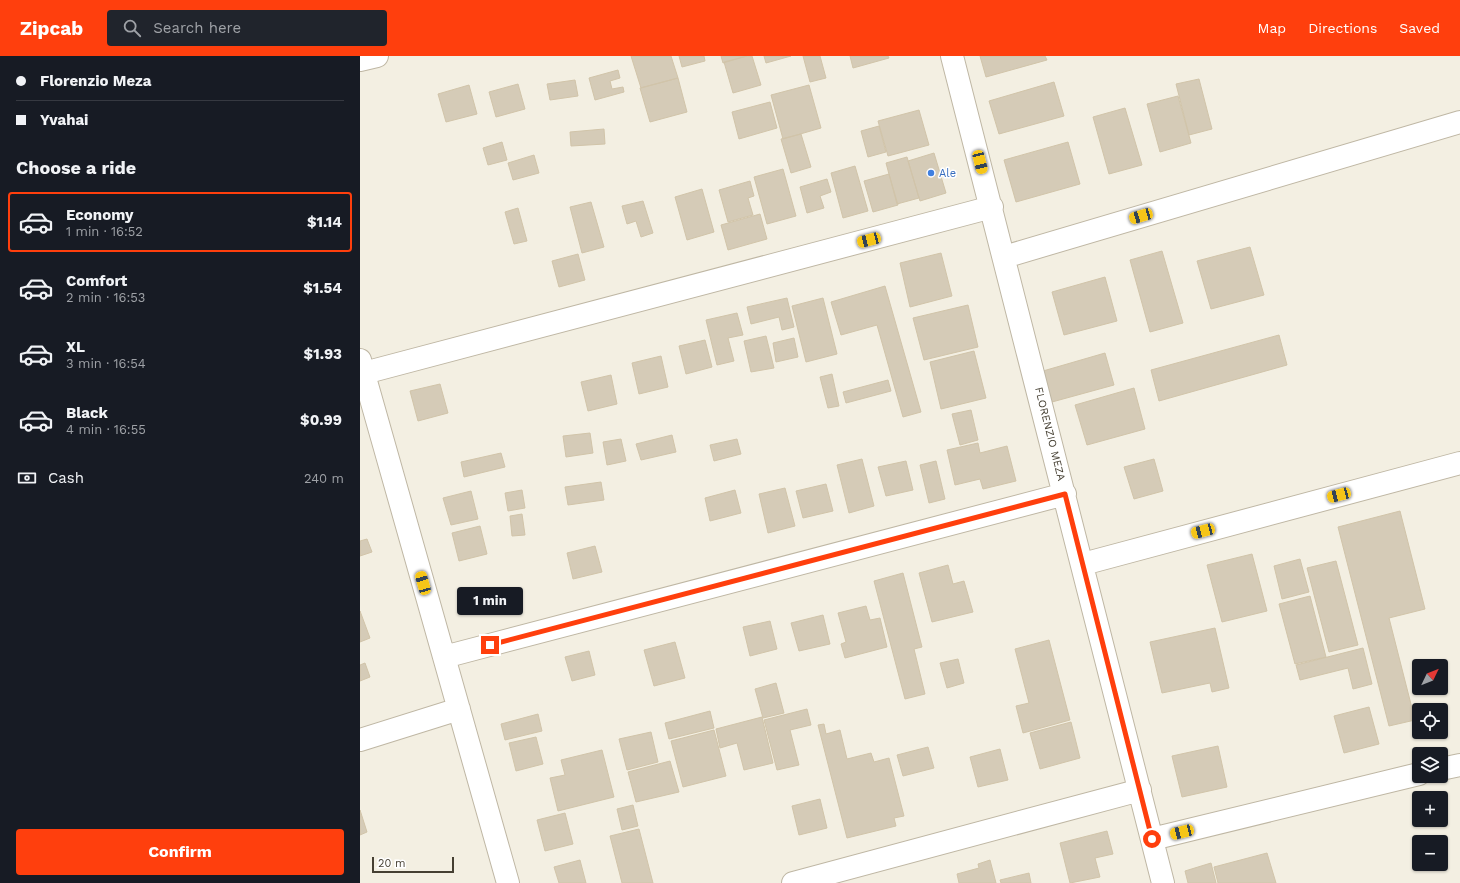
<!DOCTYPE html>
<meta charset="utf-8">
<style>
:root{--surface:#171b24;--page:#20242c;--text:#f1f3f6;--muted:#9ea1a6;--line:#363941;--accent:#ff3f0d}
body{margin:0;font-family:"Work Sans",sans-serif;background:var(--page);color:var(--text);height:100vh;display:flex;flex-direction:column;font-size:15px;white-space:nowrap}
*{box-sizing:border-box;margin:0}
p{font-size:13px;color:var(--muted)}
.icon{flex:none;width:22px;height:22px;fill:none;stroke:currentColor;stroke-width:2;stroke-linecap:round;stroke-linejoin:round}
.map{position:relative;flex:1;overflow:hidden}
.details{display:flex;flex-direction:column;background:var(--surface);width:360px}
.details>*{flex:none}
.guide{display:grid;align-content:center;height:88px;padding:0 16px;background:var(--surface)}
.needle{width:26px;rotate:47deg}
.tools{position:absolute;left:1052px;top:603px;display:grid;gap:8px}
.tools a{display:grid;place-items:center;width:36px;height:36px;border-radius:4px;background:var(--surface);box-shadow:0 1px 3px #0004;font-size:20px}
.scale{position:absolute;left:12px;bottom:10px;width:82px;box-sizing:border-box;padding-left:4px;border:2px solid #453f32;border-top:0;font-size:11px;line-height:14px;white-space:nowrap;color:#453f32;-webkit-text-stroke:3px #fff;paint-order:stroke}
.end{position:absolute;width:18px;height:18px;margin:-9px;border:5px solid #ff3f0d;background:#fff;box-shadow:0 0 0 2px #fff}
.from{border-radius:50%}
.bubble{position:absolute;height:28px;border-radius:4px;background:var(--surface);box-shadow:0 1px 3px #0004;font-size:13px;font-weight:700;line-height:28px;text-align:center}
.car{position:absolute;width:12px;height:24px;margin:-12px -6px;border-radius:5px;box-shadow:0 0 3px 1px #0007;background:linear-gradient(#f5c518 24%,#345 0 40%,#f5c518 0 76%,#345 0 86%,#f5c518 0)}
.guide b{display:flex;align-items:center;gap:14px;height:38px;font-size:15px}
.guide b+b{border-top:1px solid var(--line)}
.guide i{width:10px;height:10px;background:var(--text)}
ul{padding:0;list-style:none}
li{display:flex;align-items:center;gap:12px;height:60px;margin:0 8px 6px;padding:0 8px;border:2px solid transparent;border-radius:4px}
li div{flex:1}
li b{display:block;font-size:15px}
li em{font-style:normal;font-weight:700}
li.selected{border-color:var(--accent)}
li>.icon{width:36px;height:36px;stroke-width:1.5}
h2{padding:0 16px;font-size:18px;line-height:48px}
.pay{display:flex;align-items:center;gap:10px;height:44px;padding:0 16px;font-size:15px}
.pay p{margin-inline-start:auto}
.action{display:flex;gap:8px;margin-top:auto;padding:8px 16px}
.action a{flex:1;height:46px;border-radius:4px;background:var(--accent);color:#fff;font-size:16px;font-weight:700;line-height:46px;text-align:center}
header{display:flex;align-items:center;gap:24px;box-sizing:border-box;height:56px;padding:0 20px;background:var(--accent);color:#fff}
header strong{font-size:19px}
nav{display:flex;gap:22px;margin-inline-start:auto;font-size:14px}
.search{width:280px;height:36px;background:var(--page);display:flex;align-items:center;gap:10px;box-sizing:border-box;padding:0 14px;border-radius:4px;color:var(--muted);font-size:15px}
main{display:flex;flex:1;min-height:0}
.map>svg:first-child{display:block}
.building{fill:#d5cbb7;stroke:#d1c4a9}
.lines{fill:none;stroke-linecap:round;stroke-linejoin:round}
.minor-casing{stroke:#bfb7a4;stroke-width:24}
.minor{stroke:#fff;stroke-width:22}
.route{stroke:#ff3f0d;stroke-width:5}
.shop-dot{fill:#3f7fe0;stroke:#fff;stroke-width:1.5}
.labels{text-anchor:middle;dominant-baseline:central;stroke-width:3;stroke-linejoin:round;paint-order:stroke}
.shop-label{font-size:11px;fill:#366cbe;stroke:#fff;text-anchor:start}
.street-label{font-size:11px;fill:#453f32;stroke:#fff}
</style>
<header>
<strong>Zipcab</strong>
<div class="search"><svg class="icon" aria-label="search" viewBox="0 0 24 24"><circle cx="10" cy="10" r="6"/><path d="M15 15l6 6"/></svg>Search here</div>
<nav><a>Map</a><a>Directions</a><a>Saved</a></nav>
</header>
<main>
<section class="details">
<div class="guide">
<b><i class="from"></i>Florenzio Meza</b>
<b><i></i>Yvahai</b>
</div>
<h2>Choose a ride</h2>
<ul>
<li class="selected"><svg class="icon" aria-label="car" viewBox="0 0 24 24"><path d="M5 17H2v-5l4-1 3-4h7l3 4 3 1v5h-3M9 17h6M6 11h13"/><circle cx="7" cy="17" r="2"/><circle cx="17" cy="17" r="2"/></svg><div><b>Economy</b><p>1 min · 16:52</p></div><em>$1.14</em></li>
<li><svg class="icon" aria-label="car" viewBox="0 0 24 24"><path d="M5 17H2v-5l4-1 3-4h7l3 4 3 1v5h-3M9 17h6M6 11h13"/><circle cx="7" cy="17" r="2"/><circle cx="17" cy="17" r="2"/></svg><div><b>Comfort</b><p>2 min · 16:53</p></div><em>$1.54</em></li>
<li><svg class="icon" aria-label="car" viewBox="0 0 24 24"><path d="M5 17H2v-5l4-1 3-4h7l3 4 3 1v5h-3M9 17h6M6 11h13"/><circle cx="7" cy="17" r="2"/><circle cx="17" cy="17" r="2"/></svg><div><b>XL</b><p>3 min · 16:54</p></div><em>$1.93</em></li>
<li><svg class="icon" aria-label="car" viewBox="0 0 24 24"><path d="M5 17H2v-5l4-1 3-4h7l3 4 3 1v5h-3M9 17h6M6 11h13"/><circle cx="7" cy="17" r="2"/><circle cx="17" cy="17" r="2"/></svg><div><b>Black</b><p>4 min · 16:55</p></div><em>$0.99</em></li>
</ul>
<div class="pay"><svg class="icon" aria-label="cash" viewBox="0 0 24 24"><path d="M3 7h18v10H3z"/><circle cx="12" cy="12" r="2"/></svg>Cash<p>240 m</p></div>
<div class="action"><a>Confirm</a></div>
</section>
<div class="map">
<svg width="1100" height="827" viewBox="0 0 1100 827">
<rect width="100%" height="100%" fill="#f3efe2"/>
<!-- building -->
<path class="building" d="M271 0H311L318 22 281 32Z
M319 0H344L345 5 322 11Z
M361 0H387L363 7Z
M387 0H392L401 29 373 37 364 6Z
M404 0H431L406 7Z
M443 0H460L466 22 450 26Z
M490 0H528L529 2 493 12Z
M620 0H685L687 4 626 21Z
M258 14 260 22 250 25 252 33 263 31 264 36 235 44 229 22Z
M318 22 327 56 290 66 280 32Z
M839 23 852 73 829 79 816 28Z
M215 24 218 40 190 44 187 28Z
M694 26 704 60 639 78 629 45Z
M158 28 165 53 136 61 129 36Z
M109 29 117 58 86 66 78 38Z
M449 29 461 72 423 83 411 39Z
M818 40 831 87 800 96 787 48Z
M410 46 417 72 379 83 372 56Z
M765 52 782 109 749 118 733 61Z
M559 54 569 89 528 100 518 65Z
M519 70 526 96 508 101 501 75Z
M244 73 245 88 211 90 210 76Z
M441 78 451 111 431 117 421 83Z
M142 86 147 104 128 109 123 92Z
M708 86 720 128 656 146 644 104Z
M574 97 586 137 560 145 548 105Z
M174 99 179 117 153 124 148 107Z
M547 101 559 142 537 148 526 107Z
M495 110 508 155 483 162 471 117Z
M423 113 436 160 407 168 394 121Z
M529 118 538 149 513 156 504 125Z
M467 123 471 136 460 140 464 152 447 157 440 131Z
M390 125 394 140 388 142 393 159 368 166 359 134Z
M342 133 354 176 327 184 315 141Z
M283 145 293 177 281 181 276 165 267 168 262 150Z
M231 146 244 191 222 197 210 151Z
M158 152 167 185 154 188 145 156Z
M400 158 407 183 368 194 361 169Z
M890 191 904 239 851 253 837 205Z
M802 195 823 267 790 276 770 204Z
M581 197 592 240 550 251 540 207Z
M218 198 225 224 199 231 192 205Z
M745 221 757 265 704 279 692 236Z
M525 230 561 356 543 361 517 269 481 279 471 246Z
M427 242 434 271 422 274 419 261 391 268 387 251Z
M463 242 477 298 446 306 432 250Z
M608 249 618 291 564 304 553 262Z
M377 257 383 279 368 282 374 305 357 309 346 264Z
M919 279 927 309 799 345 791 314Z
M406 280 414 312 391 316 384 285Z
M434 282 438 301 416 306 413 287Z
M345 284 352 311 326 318 319 290Z
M614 295 626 342 581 353 570 306Z
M745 297 754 329 692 346 683 315Z
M301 300 308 331 279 338 272 307Z
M472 318 479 350 468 352 460 321Z
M251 319 257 348 228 355 221 326Z
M528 324 531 335 486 347 483 336Z
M80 328 88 357 58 365 50 335Z
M774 332 785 373 727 389 715 349Z
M611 354 618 384 600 389 592 358Z
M230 377 233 397 206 401 203 380Z
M312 379 316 396 281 404 276 388Z
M261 383 266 405 247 409 243 386Z
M377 383 381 398 354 405 350 389Z
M618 387 620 397 647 390 656 425 623 433 620 423 595 429 587 394Z
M141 397 145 411 104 421 101 406Z
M502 403 514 450 489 457 477 409Z
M794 403 803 435 774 443 764 411Z
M546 405 553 434 526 440 518 411Z
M576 405 585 443 569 447 560 409Z
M241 426 244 444 208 449 205 431Z
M466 428 473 455 443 462 436 435Z
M425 432 435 470 408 477 399 438Z
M162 434 165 452 148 455 145 437Z
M375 434 381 457 350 465 345 442Z
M111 435 118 463 91 469 83 442Z
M1040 455 1065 553 1029 562 1055 664 1029 670 978 471Z
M162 458 165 479 152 480 150 460Z
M120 470 127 498 99 505 92 477Z
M7 483 12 496 0 500V485Z
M235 490 242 516 213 523 207 497Z
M892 498 907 555 862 566 847 509Z
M940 503 949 536 922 543 914 510Z
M976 505 998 589 969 596 947 512Z
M588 509 593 528 604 525 613 556 572 566 559 517Z
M543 517 562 591 554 593 565 638 545 643 514 525Z
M950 540 966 601 935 608 919 548Z
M506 550 510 564 520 562 527 591 485 602 481 588 486 586 478 557Z
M0 555 10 582 0 586Z
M463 559 470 588 439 595 431 567Z
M410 565 417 593 390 600 383 571Z
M855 572 869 632 852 636 850 627 802 637 790 586Z
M689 584 710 664 663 677 656 650 669 647 655 593Z
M315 586 325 622 294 630 284 594Z
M1003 592 1012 628 993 633 988 612 940 624 936 609Z
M229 595 235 619 212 625 205 601Z
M598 603 604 627 587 632 580 607Z
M5 607 10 621 0 625V609Z
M416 627 424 657 403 662 395 633Z
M1009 651 1019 688 984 697 974 660Z
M447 653 451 669 430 674 439 709 417 714 404 664Z
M350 655 354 672 309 683 305 667Z
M178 658 182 675 145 684 141 668Z
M402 661 413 707 384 714 377 687 360 692 356 673Z
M711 666 720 702 680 713 670 677Z
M464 668 466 678 480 674 487 703 511 697 514 706 529 702 544 760 534 762 536 770 487 782 458 669Z
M354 674 366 720 323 731 311 685Z
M291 676 298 706 267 714 259 683Z
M176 681 183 708 156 715 149 687Z
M858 690 867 731 822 741 812 700Z
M568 691 574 712 543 720 537 699Z
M640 693 648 724 618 731 610 701Z
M242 694 254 741 198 755 190 722 205 719 201 704Z
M310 705 319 736 276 746 268 716Z
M460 743 467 772 439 779 432 750Z
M273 749 278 770 262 774 257 753Z
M0 754 7 776 0 779Z
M205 757 213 788 185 795 177 764Z
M279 773 293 827H262L250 780Z
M747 775 753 798 735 802 740 821 710 827 700 787Z
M907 797 916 827H858L854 811Z
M220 804 226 827H199L194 811Z
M630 804 636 827H599L597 818 619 812 618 808Z
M851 807 856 827H828L825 815Z
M669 817 671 827H641L640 824Z"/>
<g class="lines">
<defs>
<path id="minor" d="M592 0 803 827
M0 4 17 0
M644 201 1100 66
M0 304 148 827
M4 317 632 151
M723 508 1100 407
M84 601 705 438
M0 684 99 653
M1081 713 1100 709
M792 783 1059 718
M433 827 780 734"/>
</defs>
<!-- minor casing -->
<use href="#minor" class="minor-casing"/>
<!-- minor -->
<use href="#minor" class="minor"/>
</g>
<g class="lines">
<!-- route -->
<path class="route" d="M130 589 705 438 792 783"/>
</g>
<!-- markers -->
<circle class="shop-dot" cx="571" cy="117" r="4"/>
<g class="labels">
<!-- shop labels -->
<g class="shop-label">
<text x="579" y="117">Ale</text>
</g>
<!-- street labels -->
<g class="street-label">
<text transform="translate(690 378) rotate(76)">FLORENZIO MEZA</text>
</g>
</g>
</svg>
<div class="tools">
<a><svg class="needle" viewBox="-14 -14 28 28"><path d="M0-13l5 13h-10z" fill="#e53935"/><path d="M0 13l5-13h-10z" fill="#9ea1a6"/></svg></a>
<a><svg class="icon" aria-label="locate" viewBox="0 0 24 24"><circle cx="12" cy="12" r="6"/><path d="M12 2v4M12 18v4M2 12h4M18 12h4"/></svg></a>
<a><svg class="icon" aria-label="layers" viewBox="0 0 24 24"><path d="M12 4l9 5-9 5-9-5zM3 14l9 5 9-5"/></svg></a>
<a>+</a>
<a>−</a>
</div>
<div class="scale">20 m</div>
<i class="end from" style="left:792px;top:783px"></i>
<i class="end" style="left:130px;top:589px"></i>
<div class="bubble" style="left:97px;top:531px;width:66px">1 min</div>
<i class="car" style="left:620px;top:106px;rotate:166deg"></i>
<i class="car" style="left:781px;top:160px;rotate:254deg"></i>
<i class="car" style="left:509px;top:184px;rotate:255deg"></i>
<i class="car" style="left:979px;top:439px;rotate:255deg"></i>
<i class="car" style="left:843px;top:475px;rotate:255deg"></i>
<i class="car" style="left:63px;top:527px;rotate:344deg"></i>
<i class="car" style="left:822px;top:776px;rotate:256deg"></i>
</div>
</main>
